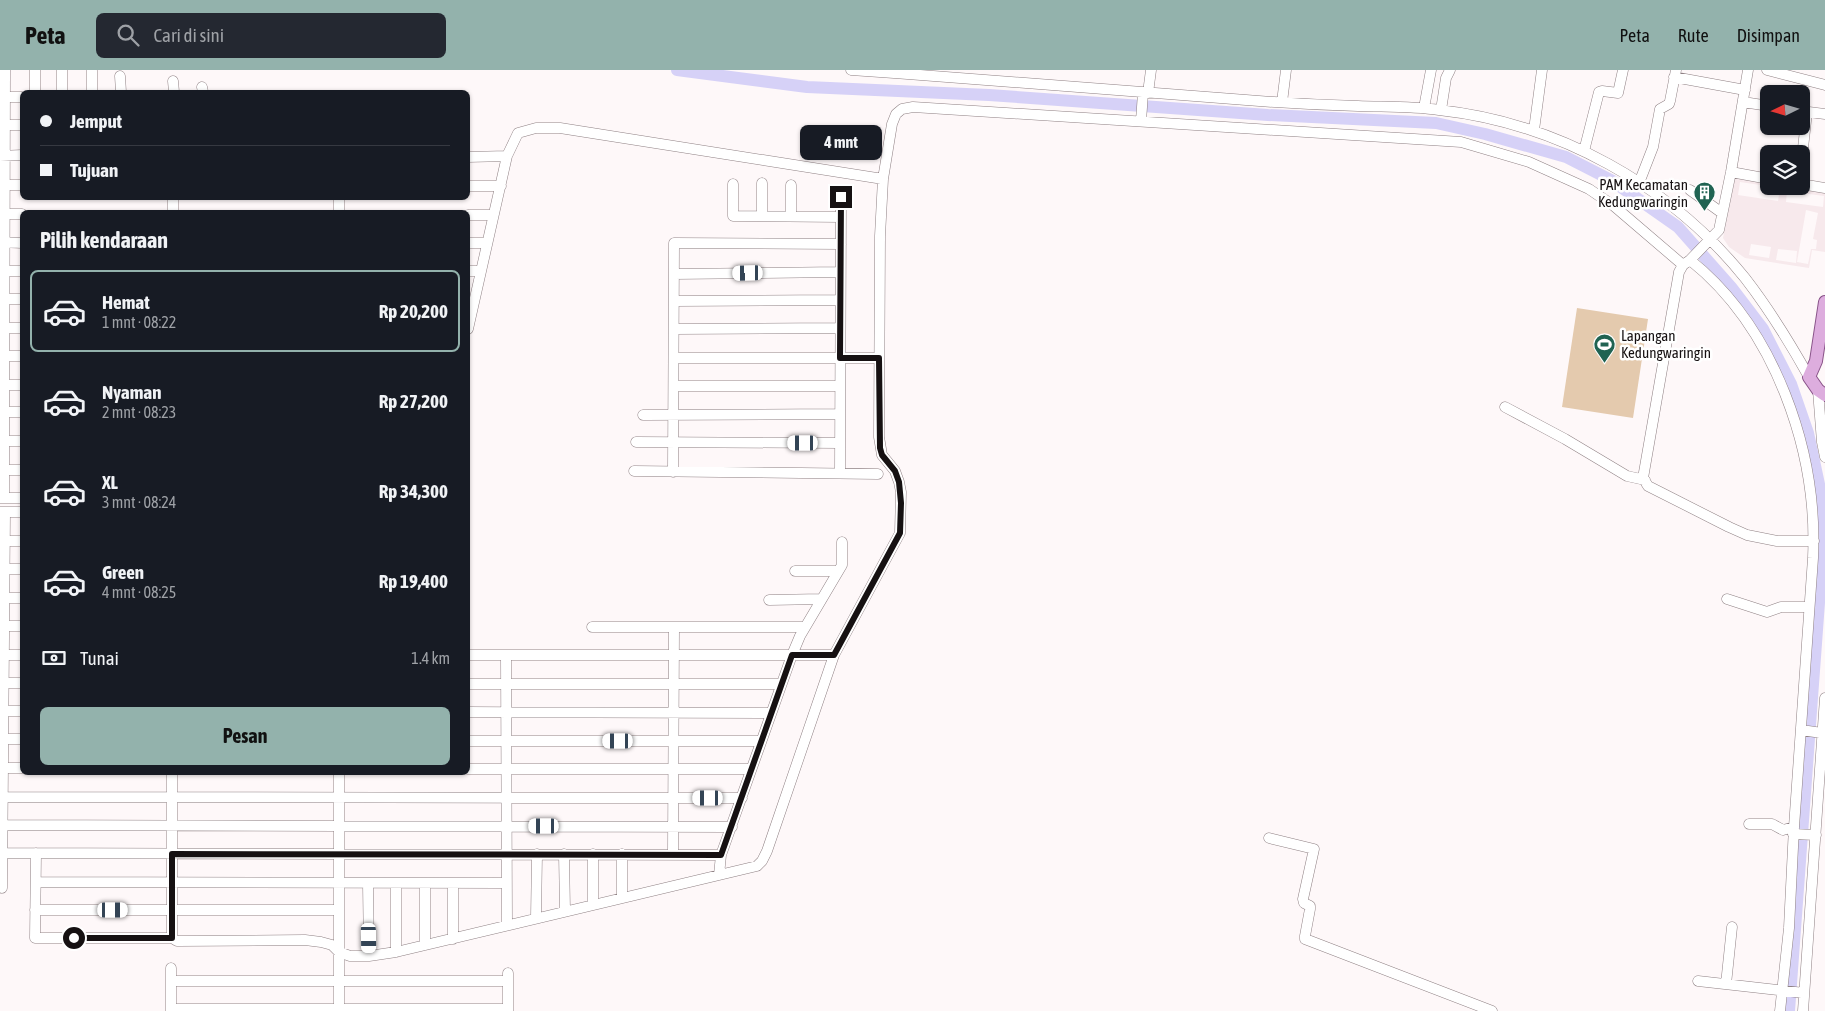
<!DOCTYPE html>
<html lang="id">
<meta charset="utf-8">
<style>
:root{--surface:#171b24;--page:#242831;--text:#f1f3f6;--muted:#9ea1a6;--line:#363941;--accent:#93b2ac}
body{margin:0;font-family:"Asap Condensed",sans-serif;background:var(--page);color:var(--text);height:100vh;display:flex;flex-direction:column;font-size:19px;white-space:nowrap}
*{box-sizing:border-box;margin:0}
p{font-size:16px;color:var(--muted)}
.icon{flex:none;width:28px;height:28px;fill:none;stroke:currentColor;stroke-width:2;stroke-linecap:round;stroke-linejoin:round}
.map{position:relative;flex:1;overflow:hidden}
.details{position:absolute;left:20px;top:140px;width:450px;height:565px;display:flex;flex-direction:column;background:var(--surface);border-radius:8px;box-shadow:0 1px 4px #0004}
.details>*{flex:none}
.top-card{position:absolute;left:20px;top:20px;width:450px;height:110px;border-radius:8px;box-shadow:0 1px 4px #0004;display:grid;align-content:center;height:110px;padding:0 20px;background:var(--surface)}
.needle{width:32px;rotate:265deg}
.fabs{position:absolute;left:1760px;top:15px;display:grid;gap:10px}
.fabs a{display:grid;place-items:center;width:50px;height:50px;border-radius:8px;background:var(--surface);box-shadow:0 1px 4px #0004;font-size:25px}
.end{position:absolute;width:22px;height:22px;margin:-11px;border:6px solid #161112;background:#fff;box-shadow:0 0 0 2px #fff}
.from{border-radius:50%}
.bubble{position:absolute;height:35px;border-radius:8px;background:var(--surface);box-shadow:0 1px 4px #0004;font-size:16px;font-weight:700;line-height:35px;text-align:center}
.car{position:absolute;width:15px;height:30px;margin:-15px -8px;border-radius:6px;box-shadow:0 0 4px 1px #0007;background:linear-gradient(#fff 24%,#345 0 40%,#fff 0 76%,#345 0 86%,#fff 0)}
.top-card b{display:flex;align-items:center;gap:18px;height:48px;font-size:19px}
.top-card b+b{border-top:1px solid var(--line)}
.top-card i{width:12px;height:12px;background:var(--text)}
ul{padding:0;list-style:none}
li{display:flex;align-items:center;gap:15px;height:82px;margin:0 10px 8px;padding:0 10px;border:2px solid transparent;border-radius:8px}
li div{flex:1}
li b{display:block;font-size:19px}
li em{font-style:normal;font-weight:700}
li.on{border-color:var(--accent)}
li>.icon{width:45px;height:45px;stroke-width:1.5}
h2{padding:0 20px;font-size:22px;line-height:60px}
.pay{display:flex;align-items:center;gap:12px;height:55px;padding:0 20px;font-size:19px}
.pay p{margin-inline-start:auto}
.primary-button{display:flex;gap:10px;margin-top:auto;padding:10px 20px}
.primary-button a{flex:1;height:58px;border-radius:8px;background:var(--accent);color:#111;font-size:20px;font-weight:700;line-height:58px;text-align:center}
header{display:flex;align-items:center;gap:30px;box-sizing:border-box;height:70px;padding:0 25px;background:var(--accent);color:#111}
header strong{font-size:24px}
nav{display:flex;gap:28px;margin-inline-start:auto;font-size:18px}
.search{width:350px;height:45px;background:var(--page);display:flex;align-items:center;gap:12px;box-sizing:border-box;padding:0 18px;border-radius:8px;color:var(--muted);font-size:19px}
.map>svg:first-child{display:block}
.built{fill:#f7e9ec;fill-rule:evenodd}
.garden{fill:#e4caae}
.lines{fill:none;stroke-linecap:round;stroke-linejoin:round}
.river{stroke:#d6d1f7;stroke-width:12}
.minor-casing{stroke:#8f8184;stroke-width:11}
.major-casing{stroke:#885388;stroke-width:14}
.minor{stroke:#fff;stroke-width:10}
.major{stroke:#ddadde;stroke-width:12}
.route{stroke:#161112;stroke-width:6}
.labels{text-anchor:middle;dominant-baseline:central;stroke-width:5;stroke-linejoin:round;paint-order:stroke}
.poi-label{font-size:15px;fill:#161112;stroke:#fff;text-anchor:end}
</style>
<header>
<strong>Peta</strong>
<div class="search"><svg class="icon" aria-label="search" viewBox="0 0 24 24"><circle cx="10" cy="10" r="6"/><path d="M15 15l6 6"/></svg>Cari di sini</div>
<nav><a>Peta</a><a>Rute</a><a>Disimpan</a></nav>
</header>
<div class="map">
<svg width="1825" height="941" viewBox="0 0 1825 941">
<rect width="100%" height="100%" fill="#fef8f9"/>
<!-- built -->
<path class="built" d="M1735 108 1769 113V116H1789L1825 122V182L1812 180 1809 198 1745 188 1729 177 1723 168ZM1740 112 1780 118 1778 131 1738 125ZM1787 121 1824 126 1823 137 1786 132ZM1806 140 1818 143 1813 169 1817 170 1816 179H1811L1808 194 1797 192ZM1751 174 1771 177 1769 188 1749 185ZM1778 179 1797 181 1796 193 1776 190Z"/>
<!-- garden -->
<path class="garden" d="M1577 238 1648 249 1633 348 1562 337Z"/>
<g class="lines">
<!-- river -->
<path class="river" d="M677 0 807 17 989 25 1268 45 1436 53 1485 64 1566 87 1611 110 1678 157 1731 217 1763 259 1791 314 1808 363 1822 428 1823 478 1789 941"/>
<defs>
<path id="minor" d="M35 0V22
M851 0C983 9 1115 20 1246 30 1284 33 1321 35 1358 36 1385 37 1412 36 1439 40 1558 53 1670 115 1745 208 1769 239 1790 273 1809 307
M1748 0 1731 102 1719 160 1690 190 1683 195 1679 202 1643 408 1648 416 1729 457 1747 465 1777 471H1814
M1767 0 1825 15
M120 6 121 22
M1674 7 1745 20
M173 11 174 22
M202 17 203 22
M62 22V0
M92 22V1
M1148 23 1151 0
M0 27H22
M1282 32 1286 0
M1743 32 1769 36
M1424 38 1431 0
M1441 40 1446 8 1450 0
M1801 41 1825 44
M1141 51 1143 23
M0 55H22
M1534 60 1542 0
M1584 81 1599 22 1602 21 1618 23 1623 0
M0 86 22 85
M468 87 507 86
M1801 96 1807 42
M1731 102 1769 109
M1639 113 1653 77 1660 39 1669 34 1670 31 1676 0
M733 114V146L841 147
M1801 114 1825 118
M0 115H22
M468 116H501
M1690 120 1722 143
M173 142V128
M339 142V128
M0 144H22
M468 145H493
M762 146V113
M791 146V115
M0 172 22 173
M468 173H487
M1690 190C1775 258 1818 381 1813 488L1794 757 1789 858 1780 941
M0 201H22
M468 201H481
M674 204 840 202
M0 229H22
M674 231 840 230
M0 258H22
M468 259 507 86 518 63 536 58H560L883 109
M674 259 840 258
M0 286H22
M674 288H879
M0 315H22
M674 316H840
M1818 320 1822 372 1825 387
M1505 337 1565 369 1627 406 1645 410
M0 342H22
M643 345 840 344
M0 371H22
M636 372 840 373
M0 400H22
M634 401 878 404
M673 402 674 173 841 174
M840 403 841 127
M0 428H22
M4 428 5 0
M0 442H22
M0 471H22
M0 499H22
M795 501H838
M0 528H22
M1727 529 1767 542 1781 537H1809
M769 530 822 529
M0 556H22
M592 557H805
M0 585H22
M468 585H834
M506 585 507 854
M0 613H22
M468 614H780
M0 641H22
M468 642 771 643
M1801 660 1822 663
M4 669H22
M468 671H761
M0 698H22
M468 699H750
M172 702V868L177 871 305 870 321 872 332 875 339 882 350 886H369L396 882 757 796 762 791 767 781 834 585 900 463 901 422 899 412 895 401 882 385 879 367 880 166 883 109 892 54 896 44 902 39 913 37 1461 72 1529 92 1589 119 1614 136 1683 195
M339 702V941
M0 727 742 728
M1749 754H1772L1783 760 1794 757
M0 755 732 757
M1793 764 1816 765
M1269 768 1314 779 1303 829 1304 833 1310 836V839L1305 866V869L1492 941
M3 783 721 785
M36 783 35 868H172
M564 784 565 841
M593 784V834
M622 784V827
M673 784 674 557
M719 805 721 785 792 585 800 566 842 495V472
M36 812 506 813
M368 813 369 886
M425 813V875
M2 818 5 442
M35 840H339
M536 848 537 784
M453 869V813
M396 882V813
M171 898V941
M171 911H507
M1698 911 1804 923
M1726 914 1732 857
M171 939H508
M508 941V903
M1803 941 1825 628"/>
<path id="major" d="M1825 232 1816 291 1809 307 1818 320 1825 325"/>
</defs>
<!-- minor casing -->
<use href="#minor" class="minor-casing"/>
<!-- major casing -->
<use href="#major" class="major-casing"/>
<!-- minor -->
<use href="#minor" class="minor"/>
<!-- major -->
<use href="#major" class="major"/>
</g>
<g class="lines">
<!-- route -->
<path class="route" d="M74 868H172V784L721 785 792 585H834L900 463 901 433 899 412 895 401 882 385 880 378 879 288H840L841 127"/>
</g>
<!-- icons -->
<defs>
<symbol id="building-pin" viewBox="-11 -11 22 30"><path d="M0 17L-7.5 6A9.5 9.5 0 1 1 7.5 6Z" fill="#206352" stroke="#fff"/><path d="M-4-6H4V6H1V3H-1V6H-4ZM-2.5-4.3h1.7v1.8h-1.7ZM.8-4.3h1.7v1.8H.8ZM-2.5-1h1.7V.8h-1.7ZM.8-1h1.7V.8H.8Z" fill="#fff"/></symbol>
<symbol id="stadium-pin" viewBox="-11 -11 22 30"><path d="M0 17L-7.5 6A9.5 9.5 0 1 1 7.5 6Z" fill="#206352" stroke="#fff"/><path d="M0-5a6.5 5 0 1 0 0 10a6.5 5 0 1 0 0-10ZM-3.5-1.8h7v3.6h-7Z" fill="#fff"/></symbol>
</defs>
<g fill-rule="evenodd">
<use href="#building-pin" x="1692" y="110" width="25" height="34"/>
<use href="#stadium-pin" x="1592" y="262" width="25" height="34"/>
</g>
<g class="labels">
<!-- poi labels -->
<g class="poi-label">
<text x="1688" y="114">PAM Kecamatan<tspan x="1688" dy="17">Kedungwaringin</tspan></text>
<text x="1621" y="265" text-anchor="start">Lapangan<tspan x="1621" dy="17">Kedungwaringin</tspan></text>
</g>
</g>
</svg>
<div class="fabs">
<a><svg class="needle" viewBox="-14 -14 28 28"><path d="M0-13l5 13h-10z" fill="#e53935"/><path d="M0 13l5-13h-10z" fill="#9ea1a6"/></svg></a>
<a><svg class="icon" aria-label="layers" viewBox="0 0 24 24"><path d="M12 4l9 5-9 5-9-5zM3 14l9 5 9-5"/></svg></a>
</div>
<i class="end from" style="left:74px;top:868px"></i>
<i class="end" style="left:841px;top:127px"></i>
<div class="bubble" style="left:800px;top:55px;width:82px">4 mnt</div>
<i class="car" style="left:748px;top:203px;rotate:269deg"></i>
<i class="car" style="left:803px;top:373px;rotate:270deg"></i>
<i class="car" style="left:618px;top:671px;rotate:270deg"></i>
<i class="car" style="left:708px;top:728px;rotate:270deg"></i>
<i class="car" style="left:544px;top:756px;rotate:270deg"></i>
<i class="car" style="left:113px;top:840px;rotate:90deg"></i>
<i class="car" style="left:369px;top:868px;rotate:179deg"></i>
<div class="top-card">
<b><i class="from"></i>Jemput</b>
<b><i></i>Tujuan</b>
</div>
<section class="details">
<h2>Pilih kendaraan</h2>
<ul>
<li class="on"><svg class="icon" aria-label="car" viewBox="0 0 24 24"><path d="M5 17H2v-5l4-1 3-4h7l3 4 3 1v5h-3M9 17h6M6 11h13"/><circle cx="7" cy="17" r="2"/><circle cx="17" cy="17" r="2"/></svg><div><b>Hemat</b><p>1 mnt · 08:22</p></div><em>Rp 20,200</em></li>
<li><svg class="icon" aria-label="car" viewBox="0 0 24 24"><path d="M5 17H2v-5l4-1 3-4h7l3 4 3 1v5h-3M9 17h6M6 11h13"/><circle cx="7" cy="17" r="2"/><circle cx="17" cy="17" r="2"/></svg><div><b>Nyaman</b><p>2 mnt · 08:23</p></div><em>Rp 27,200</em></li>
<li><svg class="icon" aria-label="car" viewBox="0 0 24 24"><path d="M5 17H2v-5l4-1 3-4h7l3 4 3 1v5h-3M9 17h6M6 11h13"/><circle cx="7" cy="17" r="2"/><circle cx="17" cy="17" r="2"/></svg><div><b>XL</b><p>3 mnt · 08:24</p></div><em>Rp 34,300</em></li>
<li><svg class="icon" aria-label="car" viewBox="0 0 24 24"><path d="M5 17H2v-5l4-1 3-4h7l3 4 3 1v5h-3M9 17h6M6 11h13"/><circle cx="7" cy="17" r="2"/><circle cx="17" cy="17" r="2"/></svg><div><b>Green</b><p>4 mnt · 08:25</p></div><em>Rp 19,400</em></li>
</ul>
<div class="pay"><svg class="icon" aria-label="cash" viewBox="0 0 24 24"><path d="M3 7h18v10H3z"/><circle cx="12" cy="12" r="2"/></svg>Tunai<p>1.4 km</p></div>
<div class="primary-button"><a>Pesan</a></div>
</section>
</div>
